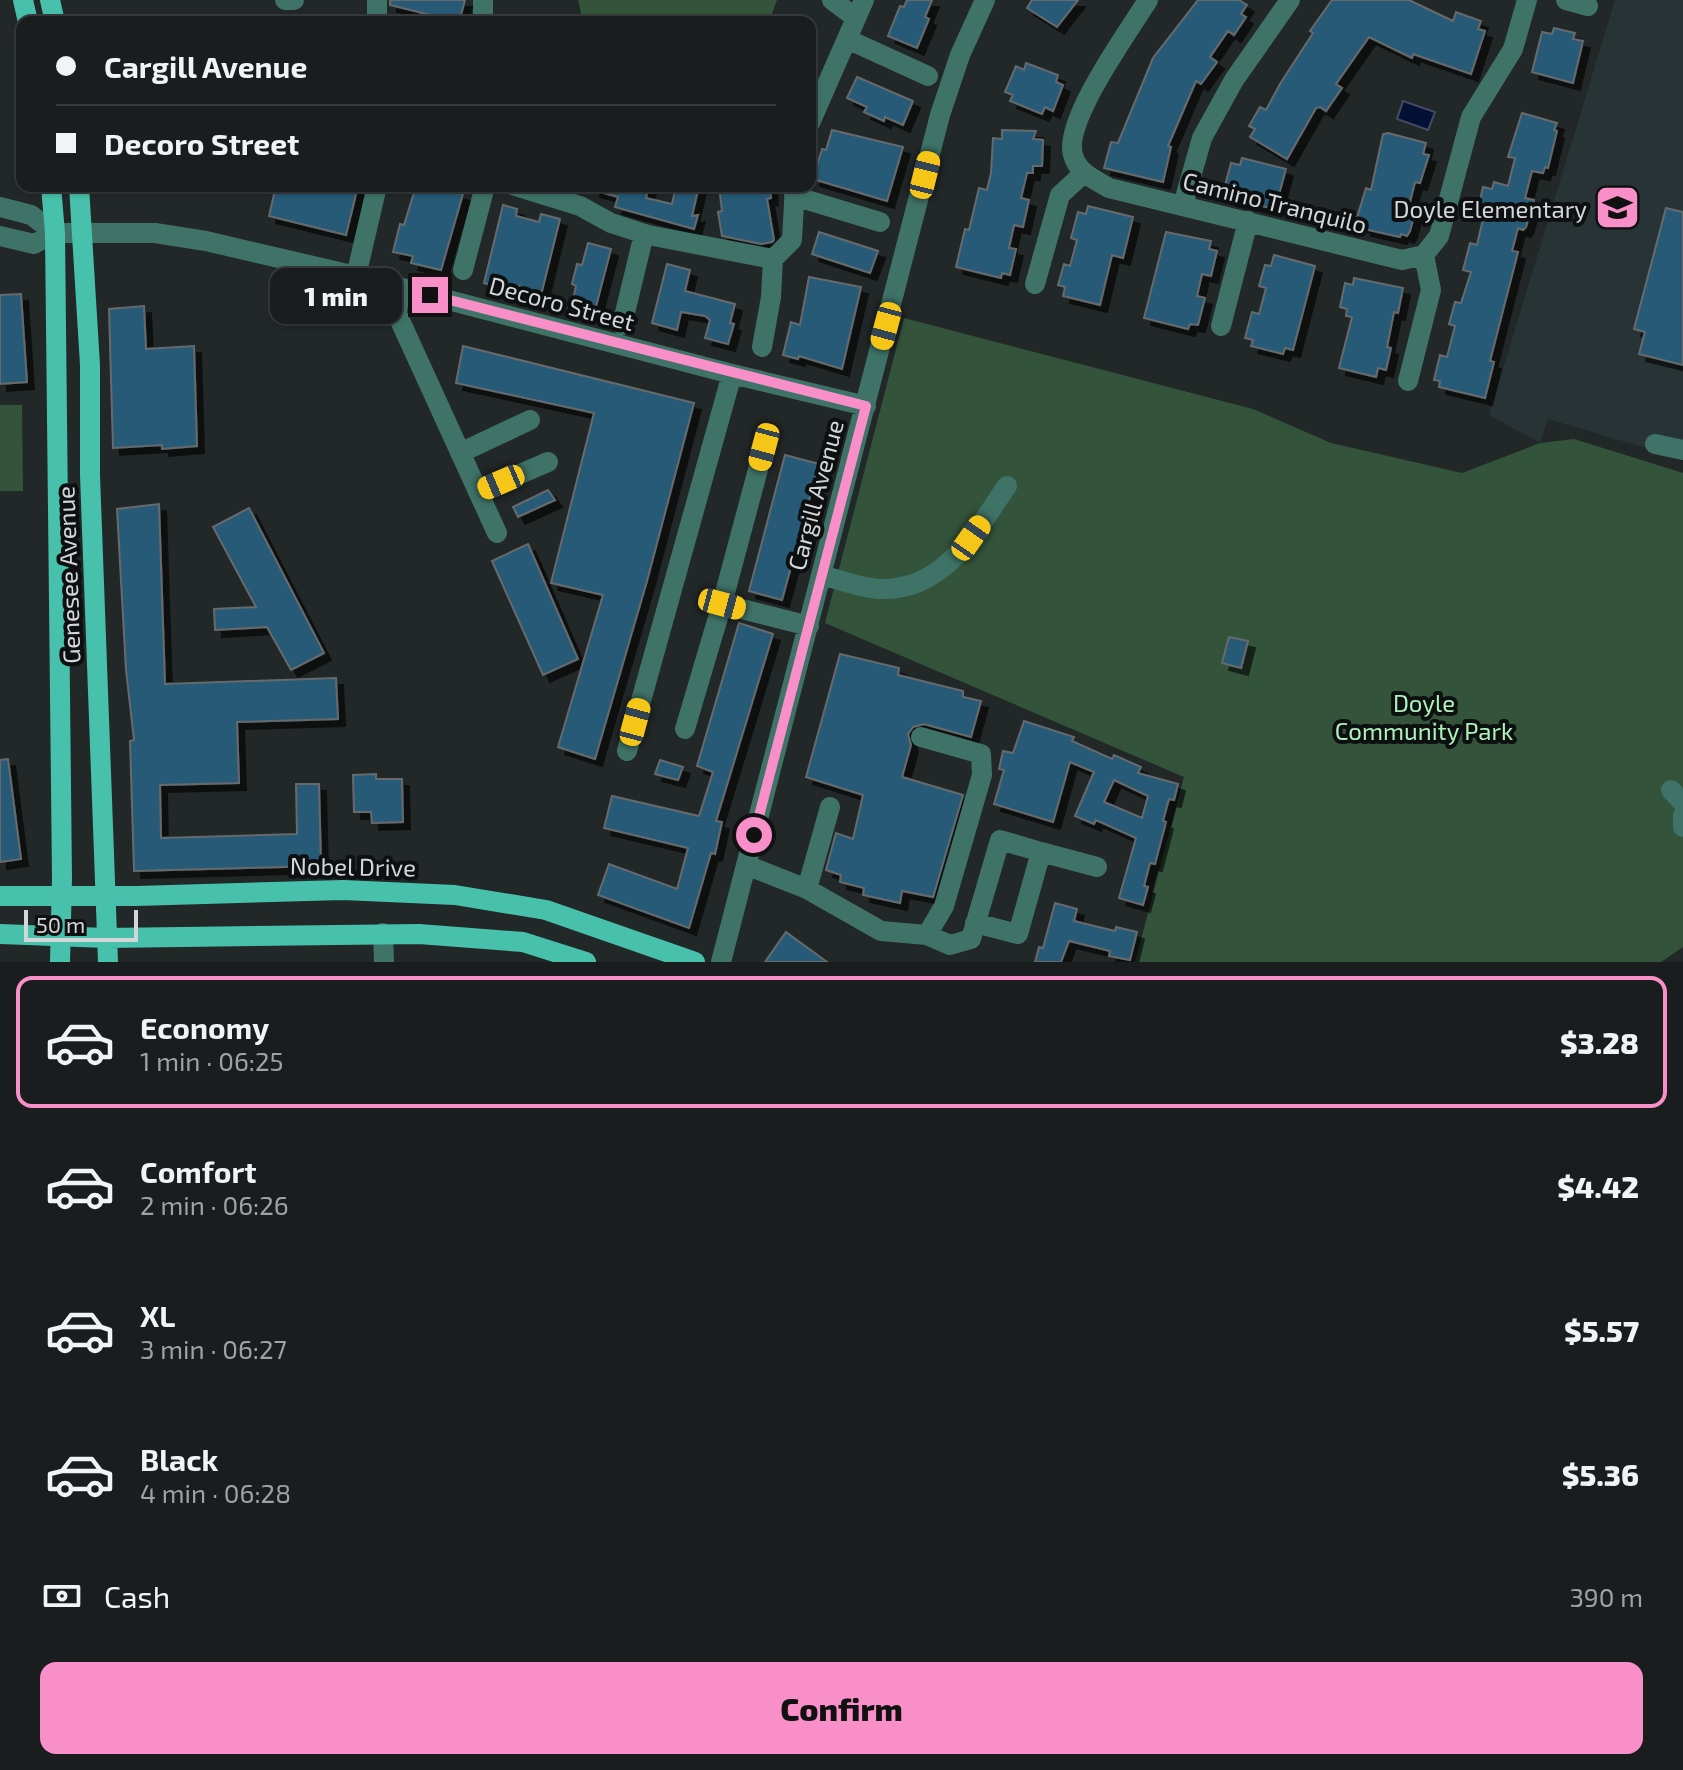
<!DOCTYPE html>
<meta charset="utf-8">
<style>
:root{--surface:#1a1d1e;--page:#272a2b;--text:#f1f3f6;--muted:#9fa2a4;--line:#383b3c;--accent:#f98fc9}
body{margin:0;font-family:"Exo 2",sans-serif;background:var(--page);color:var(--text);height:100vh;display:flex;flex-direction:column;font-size:30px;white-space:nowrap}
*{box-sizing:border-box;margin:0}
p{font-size:26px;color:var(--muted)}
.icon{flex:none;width:44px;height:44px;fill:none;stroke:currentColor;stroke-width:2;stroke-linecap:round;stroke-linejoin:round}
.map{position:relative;height:962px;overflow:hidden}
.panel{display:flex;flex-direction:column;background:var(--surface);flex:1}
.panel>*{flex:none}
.banner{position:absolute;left:16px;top:16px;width:800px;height:176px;border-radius:16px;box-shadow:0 2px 6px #0004,0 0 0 2px var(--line);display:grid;align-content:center;height:176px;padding:0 40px;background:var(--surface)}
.scale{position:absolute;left:24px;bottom:20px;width:114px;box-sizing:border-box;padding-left:8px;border:4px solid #d4d7d8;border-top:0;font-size:22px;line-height:28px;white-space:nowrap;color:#d4d7d8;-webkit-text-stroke:6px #0d0f10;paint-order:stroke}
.end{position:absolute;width:36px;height:36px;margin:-18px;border:10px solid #f98fc9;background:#111;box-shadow:0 0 0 4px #111}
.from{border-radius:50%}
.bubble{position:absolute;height:56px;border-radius:16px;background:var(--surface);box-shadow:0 2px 6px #0004,0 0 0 2px var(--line);font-size:26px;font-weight:800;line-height:56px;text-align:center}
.car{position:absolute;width:24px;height:48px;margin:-24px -12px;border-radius:10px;box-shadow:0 0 6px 2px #0007;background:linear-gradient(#f5c518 24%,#345 0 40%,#f5c518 0 76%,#345 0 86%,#f5c518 0)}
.banner b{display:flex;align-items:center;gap:28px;height:76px;font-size:30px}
.banner b+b{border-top:2px solid var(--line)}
.banner i{width:20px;height:20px;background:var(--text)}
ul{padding:14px 0 0;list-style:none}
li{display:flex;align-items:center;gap:24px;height:132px;margin:0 16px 12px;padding:0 24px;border:4px solid transparent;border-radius:16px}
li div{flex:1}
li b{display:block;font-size:30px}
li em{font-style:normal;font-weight:800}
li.on{border-color:var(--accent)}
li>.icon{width:72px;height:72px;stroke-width:1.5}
.pay{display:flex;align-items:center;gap:20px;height:88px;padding:0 40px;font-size:30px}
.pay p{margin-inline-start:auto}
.button{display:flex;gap:16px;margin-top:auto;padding:16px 40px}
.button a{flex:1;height:92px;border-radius:16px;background:var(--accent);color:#111;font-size:32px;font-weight:800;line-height:92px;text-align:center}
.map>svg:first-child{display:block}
.built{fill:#283335}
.green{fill:#33543b}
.water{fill:#031134;stroke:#424c65;stroke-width:2}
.building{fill:#255a76;stroke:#666b6d;stroke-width:2;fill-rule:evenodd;filter:url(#shadow)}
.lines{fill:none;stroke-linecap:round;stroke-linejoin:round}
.minor{stroke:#3f7368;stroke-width:20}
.major{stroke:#47c1ab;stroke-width:20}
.route{stroke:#f98fc9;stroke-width:10}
.labels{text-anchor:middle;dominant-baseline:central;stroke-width:8;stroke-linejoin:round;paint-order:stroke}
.street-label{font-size:24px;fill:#d4d7d8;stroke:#0d0f10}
.poi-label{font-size:24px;fill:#d4d7d8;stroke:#0d0f10;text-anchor:end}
.park-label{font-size:24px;fill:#acf2bb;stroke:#0d0f10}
</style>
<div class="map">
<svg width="1683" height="962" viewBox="0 0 1683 962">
<defs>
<filter id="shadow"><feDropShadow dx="7" dy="7" stdDeviation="0" flood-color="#0009"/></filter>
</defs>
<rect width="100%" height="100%" fill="#222728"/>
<!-- built -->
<path class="built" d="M1615 0H1683V459L1548 419 1540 443 1489 415Z"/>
<!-- green -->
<path class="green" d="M578 0H777L769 22H583Z
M904 318 1253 409 1331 443 1462 473 1540 443 1574 439 1683 473V947L1661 962H1135L1184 777 825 623Z
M0 405H22L23 491H0Z"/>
<!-- water -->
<path class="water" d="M1403 101 1435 112 1428 130 1397 119Z"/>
<!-- building -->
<path class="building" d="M390 0H465L459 22 390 5Z
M907 0H932L925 17 929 19 917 48 888 36 900 6 904 7Z
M1032 0H1078L1057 27 1027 8Z
M1198 0H1239L1247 5 1241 14 1246 17 1234 35 1228 31 1210 57 1217 62 1201 84 1196 81 1168 146 1171 147 1163 182 1104 168 1111 142 1118 143 1153 58Z
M1332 0H1409L1453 21 1456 12 1481 21 1478 29 1485 31 1471 74 1413 54 1412 58 1369 37 1336 84 1342 88 1326 111 1320 107 1316 108 1287 159 1250 137 1255 129 1249 126 1260 107 1266 110 1280 84 1313 33 1310 31Z
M1554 28 1575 33 1573 39 1583 41 1573 83 1532 72 1542 32 1552 34Z
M1026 63 1058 75 1056 82 1063 85 1053 111 1045 107 1042 114 1010 101 1013 95 1005 92 1016 66 1024 70Z
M857 77 913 101 903 125 885 117 884 121 864 112 867 107 847 98Z
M1522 113 1557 123 1554 130 1557 131 1548 168 1545 167 1543 173 1532 171 1525 198 1534 200 1526 227 1523 230 1518 228 1512 251 1518 252 1490 361 1494 362 1485 398 1439 387 1440 381 1434 380 1440 355 1447 357 1455 326 1449 324 1455 302 1461 303 1471 272 1463 270 1470 243 1477 245 1483 219 1477 213 1483 187 1492 189 1494 182 1508 186 1515 158 1508 157Z
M832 130 903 147 887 201 813 179 822 149 826 150Z
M1002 130 1036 131 1033 139 1043 140 1042 166H1033V173H1027L1021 198 1029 200 1023 227 1014 225 1009 248 1016 249 1010 275 1002 273 1001 278 956 267 965 229 969 230 979 188 987 190 991 173 993 138 1002 139Z
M1388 133 1426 143 1423 154 1429 155 1420 183 1415 182 1409 206 1416 208 1410 231 1407 236 1401 234 1400 237 1364 229V226L1355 224 1366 188 1371 190 1383 134Z
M1242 158 1286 169 1275 209 1229 199 1231 191 1224 189 1231 163 1240 165Z
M276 186H358L346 235 269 216Z
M416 186H435L463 194 441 270 411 263 413 256 393 252 400 224 404 225Z
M594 186H649L646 198 672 204 676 186H699L692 216 698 215 694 229 615 207 618 197 593 190Z
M719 186H770L771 198 767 199 774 240 772 242 761 244 722 236 718 212 722 211Z
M503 205 517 209 516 216 539 222 541 214 560 219 541 295 526 292 527 288 501 282 499 287 484 283Z
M1088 206 1133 217 1123 258 1112 255 1100 305 1063 296 1065 287 1058 285 1064 264 1070 266 1077 240 1071 238 1078 212 1086 214Z
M1666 208 1683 212V365L1639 354 1645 332 1634 329Z
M819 232 878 251 870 273 812 254Z
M1166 232 1211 241 1209 249 1217 251 1211 276 1202 274 1197 296 1205 298 1198 325 1190 324 1188 329 1144 318Z
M588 243 611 249 595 310 572 304 576 286 572 284 577 264 582 265Z
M1274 255 1315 266 1293 350 1285 348 1283 354 1251 346 1253 340 1245 338 1252 312 1259 314 1266 288 1259 286 1265 265 1271 266Z
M667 264 690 270 685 291 735 304 730 323 734 324 728 344 705 338 710 320 705 316 681 312 677 330 652 323Z
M809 277 861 287 842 369 799 356 798 359 783 355 791 322 800 325Z
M1354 278 1403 288 1398 313 1394 312 1387 347 1391 348 1386 370 1378 368 1376 377 1339 368 1352 317 1346 316 1347 309 1340 307 1345 283 1353 285Z
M21 294 27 382 0 384V295Z
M144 306 146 349 194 346 197 446 162 449V445L113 448 109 309Z
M463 346 694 403 647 581 595 759 558 747 603 595 551 583 594 413 456 383Z
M785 455 819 464 782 600 749 591Z
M548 490 555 500 518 517 513 507Z
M159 504 165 684 336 678 338 719 237 722 239 783 160 785 161 838 297 834 296 784H319L321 866 134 871 130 741 134 740 126 670 117 509Z
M249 508 324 653 291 670 267 627 215 630 214 609 256 607 213 527Z
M528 544 578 659 543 675 492 561Z
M739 623 773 634 716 821 722 822 715 854 711 853 689 928 598 895 609 864 677 889 688 848 604 828 612 796 699 816 713 772 697 766Z
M1229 637 1248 641 1241 668 1222 663Z
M840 654 899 668 898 675 963 691V697L981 701 971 737 924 724 913 727 908 734 911 745 902 777 963 795 933 897 902 891 900 903 863 895 864 888 840 882 841 875 826 870 836 833 853 839 863 795 806 777Z
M1024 721 1074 737 1072 741 1112 759 1114 755 1141 767 1138 773 1178 784 1174 800 1169 799 1163 821 1166 822 1155 864 1150 863 1144 886 1148 887 1143 905 1119 898 1136 838 1096 820 1094 824 1075 816 1094 772 1070 762 1053 822 994 804 1004 770 999 769 1003 751 1013 753ZM1114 780 1148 796 1142 818 1104 802Z
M8 759 21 859 0 862V760Z
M660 760 683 767 678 780 655 774Z
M376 774V779H402L403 822 372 823 371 812H354L353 775Z
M1055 903 1077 909 1074 921 1115 931 1116 927 1137 932 1130 960 1109 956 1110 951 1069 941 1061 962H1035L1039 947 1043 948Z
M786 932 827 962H765Z"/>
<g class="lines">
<!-- minor -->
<path class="minor" d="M285 0H294
M483 0V22
M832 0 856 18
M1148 0C1129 31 1063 121 1073 155 1078 173 1094 179 1109 188L1402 260 1424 255 1439 236 1471 117 1513 49 1527 0
M1566 0 1588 6
M377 22V0
M847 39 928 76
M810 123 864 0
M515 186 580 206 611 223 648 235 773 259 792 240 795 186
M794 196 880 222
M1183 205 1202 138 1234 80 1290 0
M0 207 31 215 55 233
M0 236 34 244 55 233H155L206 241 356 276 732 374 866 406
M463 270 485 186
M356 276 377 186
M1035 284 1060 195 1084 173
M400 287 397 314 497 533
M622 325 644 234
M1221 326 1248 221
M762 347 771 297 773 259
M1408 381 1431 290 1424 255
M1655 444 1683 450
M460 453 530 420
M478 492 548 462
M821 575C841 580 863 589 883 589 946 589 975 532 1007 486
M722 604 764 447
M685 729 722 604 809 626
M921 737 981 754 982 775 944 906 927 935
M627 751 732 374
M1671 790 1683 803
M1683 815V827
M1041 852 1097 867
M746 865 807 889 881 931 927 935 950 945 971 939 1000 840 1041 852 1018 934 975 923
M807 889 830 807
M383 933 384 962
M721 962 940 115 960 55 985 0"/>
<!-- major -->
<path class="major" d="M23 0 28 22
M50 0 55 22
M51 186 55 233 62 878 60 962
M79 186 90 365V475L108 962
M0 896H136L343 890 455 895 546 910 695 962
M0 934 106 938 419 934 523 942 586 962"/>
</g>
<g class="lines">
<!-- route -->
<path class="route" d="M430 295 866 406 754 835"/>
</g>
<!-- icons -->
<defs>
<symbol id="school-square" viewBox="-11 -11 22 22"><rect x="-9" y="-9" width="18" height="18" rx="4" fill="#f98fc9" stroke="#0d0f10"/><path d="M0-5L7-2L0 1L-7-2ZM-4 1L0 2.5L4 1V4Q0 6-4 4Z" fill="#111"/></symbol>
</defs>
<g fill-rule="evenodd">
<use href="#school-square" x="1592" y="182" width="51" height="51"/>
</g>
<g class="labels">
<!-- street labels -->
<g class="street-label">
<text transform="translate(1275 202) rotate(14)">Camino Tranquilo</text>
<text transform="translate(562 303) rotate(15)">Decoro Street</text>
<text transform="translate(815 495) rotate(-75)">Cargill Avenue</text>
<text transform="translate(68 575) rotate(-92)">Genesee Avenue</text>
<text transform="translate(353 866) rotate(1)">Nobel Drive</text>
</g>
<!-- poi labels -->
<g class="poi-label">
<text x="1587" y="208">Doyle Elementary</text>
</g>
<!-- park labels -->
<g class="park-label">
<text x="1424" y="702">Doyle<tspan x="1424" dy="28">Community Park</tspan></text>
</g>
</g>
</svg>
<div class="scale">50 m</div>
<i class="end from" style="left:754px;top:835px"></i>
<i class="end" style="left:430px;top:295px"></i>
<div class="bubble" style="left:270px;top:268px;width:132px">1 min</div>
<i class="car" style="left:925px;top:175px;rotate:14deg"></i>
<i class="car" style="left:886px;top:326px;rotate:195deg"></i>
<i class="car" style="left:764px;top:447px;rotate:195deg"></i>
<i class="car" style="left:501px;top:482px;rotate:247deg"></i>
<i class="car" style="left:971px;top:538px;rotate:35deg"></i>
<i class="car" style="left:722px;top:604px;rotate:105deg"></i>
<i class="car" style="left:635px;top:722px;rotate:15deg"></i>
<div class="banner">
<b><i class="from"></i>Cargill Avenue</b>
<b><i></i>Decoro Street</b>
</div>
</div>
<section class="panel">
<ul>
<li class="on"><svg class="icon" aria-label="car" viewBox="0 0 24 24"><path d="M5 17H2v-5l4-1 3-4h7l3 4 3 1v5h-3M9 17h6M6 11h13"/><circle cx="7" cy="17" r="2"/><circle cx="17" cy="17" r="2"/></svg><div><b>Economy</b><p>1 min · 06:25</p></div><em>$3.28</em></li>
<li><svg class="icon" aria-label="car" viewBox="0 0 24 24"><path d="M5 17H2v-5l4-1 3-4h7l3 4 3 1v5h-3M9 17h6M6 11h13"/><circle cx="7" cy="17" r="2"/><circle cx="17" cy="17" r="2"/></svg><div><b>Comfort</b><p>2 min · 06:26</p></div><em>$4.42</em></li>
<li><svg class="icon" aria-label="car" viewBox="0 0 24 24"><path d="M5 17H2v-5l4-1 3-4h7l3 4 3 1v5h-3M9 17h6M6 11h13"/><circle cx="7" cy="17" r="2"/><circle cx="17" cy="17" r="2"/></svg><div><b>XL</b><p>3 min · 06:27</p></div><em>$5.57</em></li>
<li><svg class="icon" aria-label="car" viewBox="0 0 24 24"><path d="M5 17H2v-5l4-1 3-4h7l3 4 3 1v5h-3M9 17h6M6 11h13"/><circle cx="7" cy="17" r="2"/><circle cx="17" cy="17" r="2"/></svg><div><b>Black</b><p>4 min · 06:28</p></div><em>$5.36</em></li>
</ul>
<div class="pay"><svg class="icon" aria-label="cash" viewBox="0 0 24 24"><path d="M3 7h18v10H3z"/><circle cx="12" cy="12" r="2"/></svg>Cash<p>390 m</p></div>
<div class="button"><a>Confirm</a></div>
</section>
